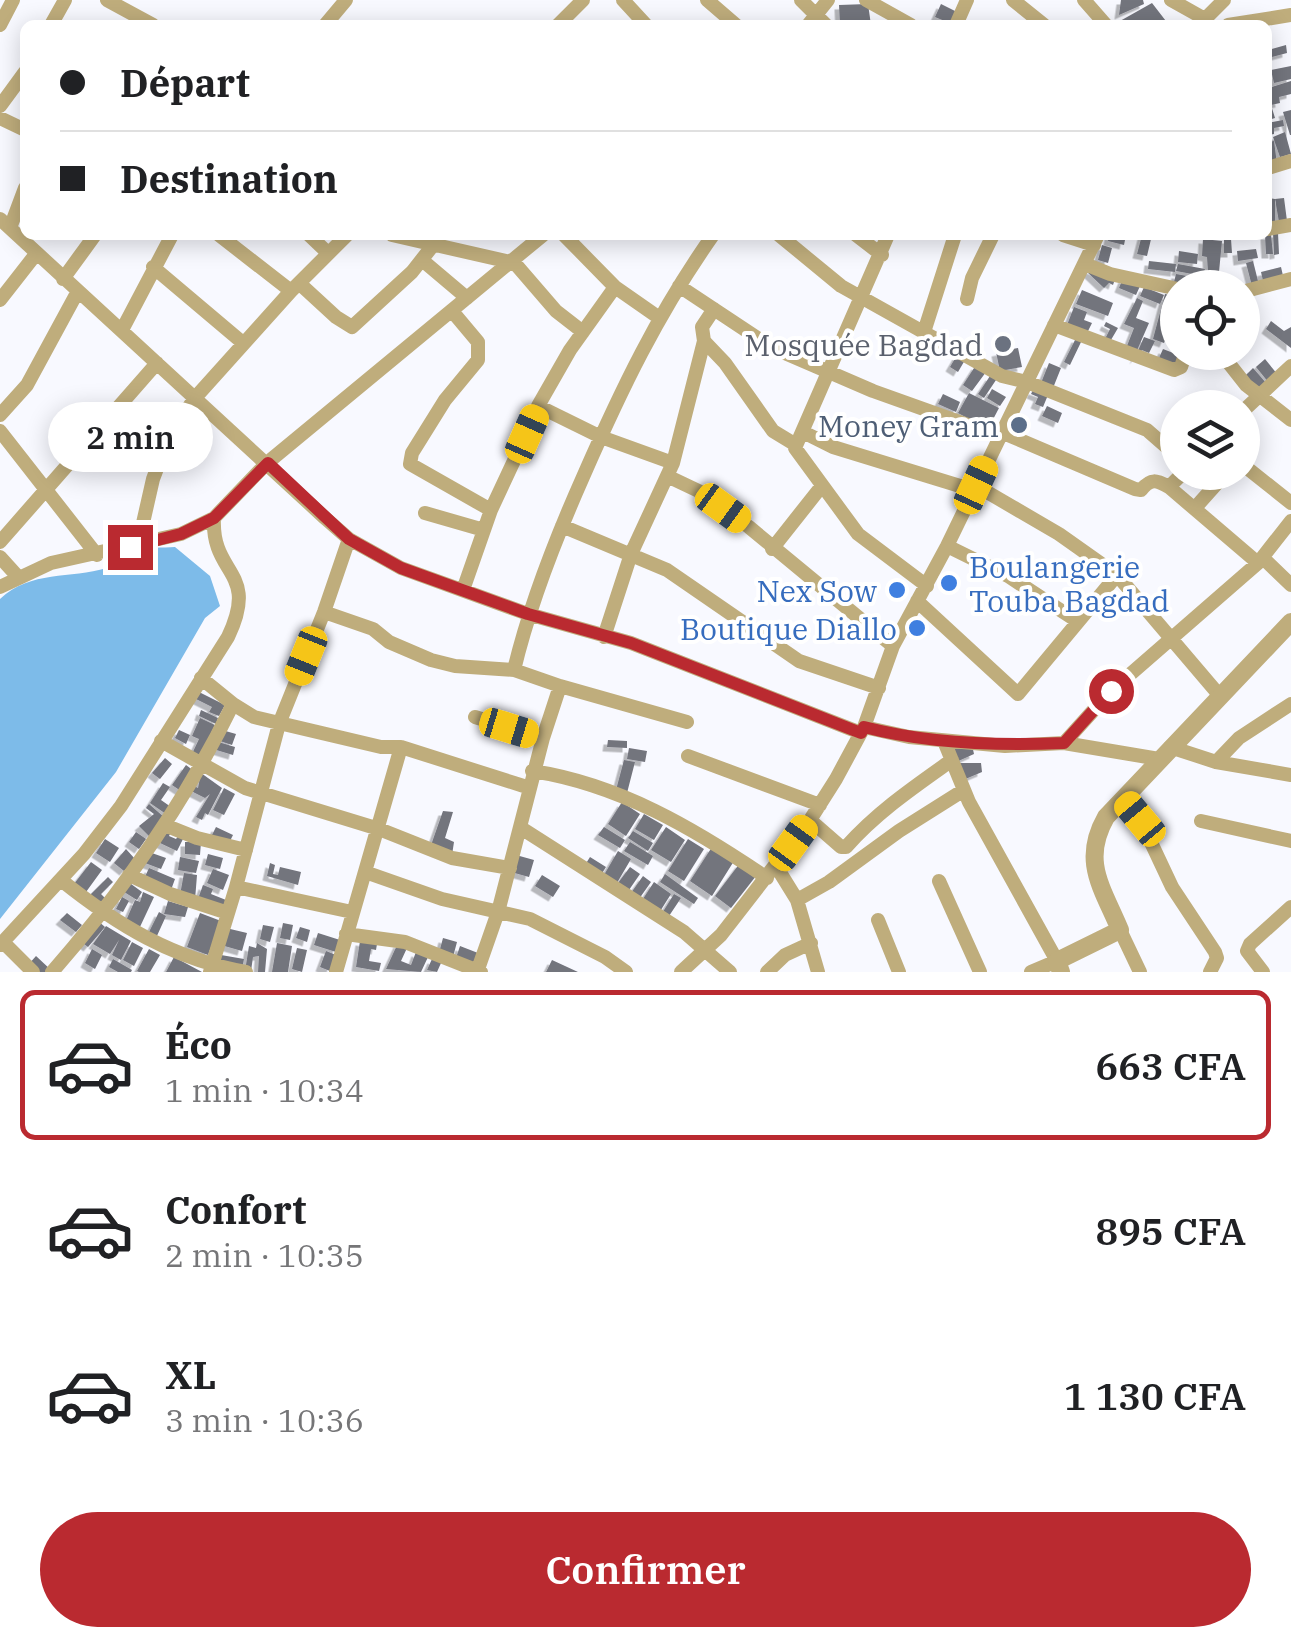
<!DOCTYPE html>
<html lang="fr">
<meta charset="utf-8">
<style>
:root{--surface:#fff;--page:#f6f6f6;--text:#202124;--muted:#757577;--line:#e0e0e0;--accent:#ba2a30}
body{margin:0;font-family:"IBM Plex Serif",serif;background:var(--page);color:var(--text);height:100vh;display:flex;flex-direction:column;font-size:38px;white-space:nowrap}
*{box-sizing:border-box;margin:0}
p{font-size:32px;color:var(--muted)}
.icon{flex:none;width:55px;height:55px;fill:none;stroke:currentColor;stroke-width:2;stroke-linecap:round;stroke-linejoin:round}
.map{position:relative;height:972px;overflow:hidden}
.panel{display:flex;flex-direction:column;background:var(--surface);flex:1}
.panel>*{flex:none}
.banner{position:absolute;left:20px;top:20px;width:1252px;height:220px;border-radius:15px;box-shadow:0 5px 25px #0003;display:grid;align-content:center;height:220px;padding:0 40px;background:var(--surface)}
.controls{position:absolute;left:1160px;top:270px;display:grid;gap:20px}
.controls a{display:grid;place-items:center;width:100px;height:100px;border-radius:50%;background:var(--surface);box-shadow:0 5px 25px #0003;font-size:50px}
.end{position:absolute;width:45px;height:45px;margin:-22px;border:12px solid #ba2a30;background:#fff;box-shadow:0 0 0 5px #fff}
.from{border-radius:50%}
.bubble{position:absolute;height:70px;border-radius:35px;background:var(--surface);box-shadow:0 5px 25px #0003;font-size:32px;font-weight:600;line-height:70px;text-align:center}
.car{position:absolute;width:30px;height:60px;margin:-30px -15px;border-radius:12px;box-shadow:0 0 8px 2px #0007;background:linear-gradient(#f5c518 24%,#345 0 40%,#f5c518 0 76%,#345 0 86%,#f5c518 0)}
.banner b{display:flex;align-items:center;gap:35px;height:95px;font-size:38px}
.banner b+b{border-top:2px solid var(--line)}
.banner i{width:25px;height:25px;background:var(--text)}
ul{padding:18px 0 0;list-style:none}
li{display:flex;align-items:center;gap:30px;height:150px;margin:0 20px 15px;padding:0 20px;border:5px solid transparent;border-radius:15px}
li div{flex:1}
li b{display:block;font-size:38px}
li em{font-style:normal;font-weight:600}
li.current{border-color:var(--accent)}
li>.icon{width:90px;height:90px;stroke-width:1.5}
.primary-button{display:flex;gap:20px;margin-top:auto;padding:20px 40px}
.primary-button a{flex:1;height:115px;border-radius:60px;background:var(--accent);color:#fff;font-size:40px;font-weight:600;line-height:115px;text-align:center}
.map>svg:first-child{display:block}
.water{fill:#7dbbe9}
.building{fill:#73747d;filter:url(#shadow)}
.lines{fill:none;stroke-linecap:round;stroke-linejoin:round}
.minor{stroke:#bfad7c;stroke-width:14}
.tertiary{stroke:#bfad7c;stroke-width:18}
.route{stroke:#ba2a30;stroke-width:12}
.worship-dot{fill:#6b7280;stroke:#fff;stroke-width:4}
.service-dot{fill:#5c6f8a;stroke:#fff;stroke-width:4}
.shop-dot{fill:#3f7fe0;stroke:#fff;stroke-width:4}
.labels{text-anchor:middle;dominant-baseline:central;stroke-width:8;stroke-linejoin:round;paint-order:stroke}
.worship-label{font-size:30px;fill:#5b616d;stroke:#fff;text-anchor:end}
.service-label{font-size:30px;fill:#4e5e75;stroke:#fff;text-anchor:end}
.shop-label{font-size:30px;fill:#366cbe;stroke:#fff;text-anchor:end}
</style>
<div class="map">
<svg width="1291" height="972" viewBox="0 0 1291 972">
<defs>
<filter id="shadow"><feDropShadow dx="-4.5" dy="4.5" stdDeviation="0" flood-color="#0004"/></filter>
</defs>
<rect width="100%" height="100%" fill="#f8f9ff"/>
<!-- water -->
<path class="water" d="M175 547 210 576 220 606 205 618 116 772 0 919V599C31 570 70 579 107 568 118 565 126 559 136 553 147 546 163 548 175 547Z"/>
<!-- building -->
<path class="building" d="M1121 0H1143L1144 4 1119 15Z
M1152 3 1169 25H1123L1120 21Z
M868 4 871 25H840L839 5Z
M941 4 957 12 952 24 935 17Z
M1286 45 1287 53 1268 58V50Z
M1291 66V79L1274 83 1271 70Z
M1291 81V94L1279 97 1280 103 1271 105 1275 118 1268 120V88Z
M1291 110V135H1290L1283 112Z
M1283 120 1284 126 1274 128V134L1268 135V123Z
M1285 132 1291 154 1280 157 1273 137Z
M1274 141 1277 164 1268 165V142Z
M1268 198 1275 199V222L1268 224Z
M1284 198 1287 221 1279 222 1275 199Z
M1273 233H1278L1279 254 1274 255Z
M1109 235H1126L1124 245 1108 241Z
M1142 235H1152L1147 256 1137 254Z
M1265 235H1271L1273 254H1266Z
M1203 239 1222 241 1219 272H1208L1207 257 1202 256Z
M1224 239H1231L1232 253H1224Z
M1102 245 1112 248 1108 263 1098 260Z
M1256 249 1258 258 1238 261 1237 251Z
M1179 251 1198 254 1197 264 1178 262Z
M1149 261 1176 264 1175 272 1148 269Z
M1253 261 1259 285 1252 286 1246 263Z
M1178 264 1205 269 1203 276 1176 271Z
M1281 267 1284 280 1264 285 1261 272Z
M1091 269 1115 279 1113 285 1109 283 1104 288 1087 272Z
M1176 274 1187 276 1185 288 1173 286Z
M1208 274 1219 275 1218 288H1207Z
M1123 278 1140 286 1136 295 1119 288Z
M1144 287 1164 295 1160 304 1140 296Z
M1082 290 1113 303 1108 316 1076 304Z
M1165 294 1178 297V309L1164 343 1153 339Z
M1137 298 1143 301 1136 318 1149 323 1135 355 1125 351 1134 328 1124 324Z
M1074 307 1087 312 1084 320 1092 323 1087 333 1067 325Z
M1271 321 1284 331 1291 327V348L1266 329Z
M1106 322 1118 328 1108 345 1105 339 1110 329 1104 326Z
M1144 337 1155 341 1149 353 1142 350 1134 360Z
M1076 338 1082 340 1070 365 1064 362Z
M1018 348 1022 367 1000 371 996 352Z
M1163 349 1181 356 1177 365 1159 358Z
M957 355 965 360 958 372 950 367Z
M1265 359 1278 375 1269 383 1256 367Z
M1049 363 1061 368 1053 388 1041 383Z
M976 365 986 372 972 391 963 385Z
M1253 368 1267 384 1258 392 1244 377Z
M990 376 996 380 984 398 978 394Z
M992 389 1006 397 1000 406 987 398Z
M1033 390 1048 395 1043 407 1035 404 1038 397 1031 394Z
M969 393 999 408 988 429 958 413Z
M943 394 960 402 956 412 938 404Z
M1047 406 1062 413 1058 423 1042 416Z
M195 690 225 705 219 716 209 712 212 707 192 697Z
M201 710 218 718 216 724 199 716Z
M200 718 215 725 198 760 191 756 199 739 192 736Z
M179 730 190 735 186 744 175 738Z
M222 730 236 734 232 745 220 741Z
M608 740 627 741V748L607 747Z
M215 741 235 747 233 755 213 749Z
M948 745H972L974 754 954 763Z
M629 748 647 751 645 762 627 759Z
M165 758 172 764 160 779 152 773Z
M624 760 635 762 627 793 616 790Z
M957 763H981L982 772 963 780Z
M186 765 194 771 181 791 172 785Z
M201 773 222 788 208 815 205 813 202 820 196 817 210 794 205 798 189 790 192 785 198 788Z
M163 783 170 787 161 800 171 807 166 814 150 803Z
M224 788 235 794 224 815 213 810Z
M622 802 640 814 626 836 608 824Z
M149 804 165 818 149 836 139 826 154 814 146 808Z
M443 811 453 812 445 838 454 842 452 855 430 848Z
M644 814 663 825 654 840 635 829Z
M216 827 233 835 229 843 212 835Z
M604 827 625 840 620 848 598 835Z
M666 827 685 840 671 862 651 850Z
M168 828 172 830 169 836 176 839 179 835 184 837 177 851 160 843Z
M633 831 653 843 648 851 628 838Z
M136 832 146 839 139 849 129 842Z
M105 839 119 848 110 862 96 853Z
M688 839 704 849 684 881 668 871Z
M185 842H201L200 855 185 854Z
M630 842 653 856 648 865 624 851Z
M712 847 734 861 712 896 690 881Z
M126 849 135 859 124 871 114 863Z
M618 851 631 859 617 883 604 875Z
M149 852 166 858 161 869 145 863Z
M208 854 223 858 220 869 205 865Z
M516 855 534 860 529 877 511 872Z
M180 857 199 861 196 873 178 870Z
M590 857 606 867 601 875 585 865Z
M91 862 102 870 86 892 74 884Z
M270 863 275 865 273 874 278 875 280 867 301 872 298 885 267 876Z
M740 863 756 876 731 908 715 896Z
M630 867 640 874 629 890 618 883Z
M149 868 175 879 171 890 144 879Z
M213 869 229 875 223 890 207 883Z
M184 873 197 875 195 900 180 895Z
M665 874 698 898 694 904 660 882Z
M542 875 560 886 553 897 535 886Z
M643 876 651 882 639 899 631 893Z
M108 877 113 882 101 894 107 900 100 907 89 896Z
M127 881 142 892 137 900 121 890Z
M654 882 671 894 659 913 641 902Z
M203 885 213 889 211 894 226 900 223 909 198 899Z
M143 892 154 897 139 929 125 923 135 900 140 902Z
M674 894 681 898 667 919 661 915Z
M122 897 129 901 123 912 116 909Z
M168 901 188 907 185 917 164 914Z
M159 912 166 916 156 938 148 934Z
M67 913 82 925 76 932 60 920Z
M200 913 221 921 208 955 187 947Z
M97 920 105 927 88 947 80 941Z
M283 923 293 925 290 940 280 938Z
M263 925 274 927 270 942 260 939Z
M106 926 131 941 121 960 112 955 119 940 110 954 93 944Z
M300 927 310 930 307 942 296 938Z
M226 928 247 933 242 951 221 945Z
M318 933 340 940 336 952 314 945Z
M443 938 457 942 453 957 439 953Z
M360 941 377 944 376 950 371 949 369 961 381 963 379 971 356 967Z
M132 942 143 948 134 966 123 960Z
M257 943 267 949 265 972H258L259 956 253 957 251 971H245L249 946 256 948Z
M277 943 292 946 288 972H272Z
M398 943 407 948 401 961 411 965 416 952 428 957 421 972 386 969Z
M460 946 478 953 473 964 456 958Z
M297 948 307 950 302 972 292 969Z
M92 949 102 955 95 969 85 963Z
M149 949 160 955 150 972H139L137 971Z
M326 951 336 955 330 971 320 967Z
M221 955 244 959 242 969 219 965Z
M36 956 51 970 49 972H35L28 965Z
M174 957 202 972H166Z
M113 959 132 970 131 972H118L109 967Z
M432 959 441 963 437 972 427 970Z
M552 960 578 972H546Z"/>
<g class="lines">
<!-- minor -->
<path class="minor" d="M107 0 153 25
M623 0 646 25
M707 0 736 25
M801 0 826 25
M866 0 911 25
M1013 0 1044 25
M1084 0 1106 25
M1171 0 1205 19
M1200 24 1224 0
M0 25 13 0
M51 25 65 0
M325 25 346 0
M558 25 583 0
M808 25 828 0
M956 25 967 0
M1228 25 1291 15
M0 106 25 72
M0 118 25 130
M1268 168 1291 161
M0 219 325 518 349 539 401 568 528 614 631 643 861 733
M10 228 25 188
M1268 229 1291 225
M219 235 291 291
M309 235 328 253
M392 235 510 262
M564 235 615 287 658 317
M779 235 841 286 1002 376 1027 382 1147 430 1178 457
M856 235 882 255
M888 235 795 448 858 534 927 586
M1063 235 1094 245
M422 260 467 298
M512 260 556 311 583 332
M1085 264 1110 274 1178 289
M153 267 243 343
M63 279 95 235
M299 283 336 317 352 327 412 272 434 244
M679 286 771 347 873 391 999 436
M615 287 570 350 538 406 601 437 673 463
M1242 292 1291 279
M967 299 972 278 993 235
M0 300 36 254
M714 309 702 327 704 341 725 363 773 431 796 445
M452 311 478 342V360L445 400 412 453 410 464 491 510
M1054 325 1174 370 1181 367 1186 352
M122 330 172 235
M924 332 955 235
M1220 352 1246 385 1291 420
M1242 412 1291 366
M0 415 27 385 78 291
M0 431 97 555
M803 432 833 447 973 490
M1001 432 1135 489 1141 490C1151 478 1156 480 1169 487
M1242 464 1291 503
M1184 472 1169 487 1258 563
M667 476 707 495 749 527 893 646
M975 485 1059 534 1117 575 1220 696
M1195 508 1227 472
M425 513 484 530
M562 526 667 570 799 661 879 688
M0 542 157 363
M138 545 153 479 167 442 194 399 291 291 347 235
M947 546 1008 576 1077 621
M772 549 821 487
M0 557 19 578
M1263 558 1291 585
M0 587 51 563 181 534 214 518 267 463 543 235
M463 590 491 510 539 407
M917 601 1018 694 1117 575
M324 612 373 629 389 642 431 660 455 666 514 670 560 686
M604 637 631 554 673 463 704 341
M514 670C530 603 555 540 583 477 621 390 658 313 713 235
M201 678 233 704 254 717 381 747H401
M475 717 543 738 498 912 477 972
M864 727 909 737 1005 746 1064 743 1159 759
M543 738 560 686 687 722
M161 741 245 788 379 829 452 858 510 868
M944 741 969 802 1057 961 1031 972
M1064 743 1111 691 1258 563 1291 521
M1170 747 1216 762 1291 775
M688 756 820 805
M1216 762 1239 738 1291 704
M532 771C619 784 695 829 767 878
M1122 798 1140 819 1172 887 1215 952 1217 958 1210 972
M810 820 841 847H846C877 812 914 787 952 760
M1201 821 1291 841
M167 826 197 838 246 850
M521 828 684 932 730 972
M776 866 797 900 829 882 899 831 964 790
M365 872 442 899 530 919 605 957 626 972
M129 875 170 894 228 913
M61 880C117 925 173 959 246 972
M939 881 980 972
M236 887 279 724 324 612 349 539
M797 900 818 972
M878 920 899 972
M1120 930 1140 972
M346 934 405 942 481 972
M3 942 33 972
M0 945 84 854 121 806 228 637C260 570 211 576 214 518
M52 972C125 889 184 804 233 704
M210 972 236 887 352 912
M336 972 401 747 530 788
M681 972 721 935 810 820 836 779 864 727 893 646 947 546 1098 235
M767 972 785 955 811 943
M1263 972 1247 951 1250 944 1291 907"/>
<!-- tertiary -->
<path class="tertiary" d="M1061 972 1057 961 1120 930C1102 887 1081 861 1106 817L1291 622"/>
</g>
<g class="lines">
<!-- route -->
<path class="route" d="M130 547 181 534 214 518 268 463 349 539 401 568 528 614 631 643 861 733 864 727C929 744 997 746 1064 743L1111 691"/>
</g>
<!-- markers -->
<circle class="worship-dot" cx="1003" cy="344" r="10"/>
<circle class="service-dot" cx="1019" cy="425" r="10"/>
<g class="shop-dot">
<circle cx="949" cy="583" r="10"/>
<circle cx="897" cy="590" r="10"/>
<circle cx="917" cy="628" r="10"/>
</g>
<g class="labels">
<!-- worship labels -->
<g class="worship-label">
<text x="983" y="344">Mosquée Bagdad</text>
</g>
<!-- service labels -->
<g class="service-label">
<text x="999" y="425">Money Gram</text>
</g>
<!-- shop labels -->
<g class="shop-label">
<text x="969" y="566" text-anchor="start">Boulangerie<tspan x="969" dy="34">Touba Bagdad</tspan></text>
<text x="877" y="590">Nex Sow</text>
<text x="897" y="628">Boutique Diallo</text>
</g>
</g>
</svg>
<div class="controls">
<a><svg class="icon" aria-label="locate" viewBox="0 0 24 24"><circle cx="12" cy="12" r="6"/><path d="M12 2v4M12 18v4M2 12h4M18 12h4"/></svg></a>
<a><svg class="icon" aria-label="layers" viewBox="0 0 24 24"><path d="M12 4l9 5-9 5-9-5zM3 14l9 5 9-5"/></svg></a>
</div>
<i class="end from" style="left:1111px;top:691px"></i>
<i class="end" style="left:130px;top:547px"></i>
<div class="bubble" style="left:48px;top:402px;width:165px">2 min</div>
<i class="car" style="left:527px;top:434px;rotate:24deg"></i>
<i class="car" style="left:976px;top:485px;rotate:25deg"></i>
<i class="car" style="left:723px;top:508px;rotate:126deg"></i>
<i class="car" style="left:306px;top:656px;rotate:202deg"></i>
<i class="car" style="left:509px;top:728px;rotate:107deg"></i>
<i class="car" style="left:1140px;top:819px;rotate:320deg"></i>
<i class="car" style="left:793px;top:843px;rotate:36deg"></i>
<div class="banner">
<b><i class="from"></i>Départ</b>
<b><i></i>Destination</b>
</div>
</div>
<section class="panel">
<ul>
<li class="current"><svg class="icon" aria-label="car" viewBox="0 0 24 24"><path d="M5 17H2v-5l4-1 3-4h7l3 4 3 1v5h-3M9 17h6M6 11h13"/><circle cx="7" cy="17" r="2"/><circle cx="17" cy="17" r="2"/></svg><div><b>Éco</b><p>1 min · 10:34</p></div><em>663 CFA</em></li>
<li><svg class="icon" aria-label="car" viewBox="0 0 24 24"><path d="M5 17H2v-5l4-1 3-4h7l3 4 3 1v5h-3M9 17h6M6 11h13"/><circle cx="7" cy="17" r="2"/><circle cx="17" cy="17" r="2"/></svg><div><b>Confort</b><p>2 min · 10:35</p></div><em>895 CFA</em></li>
<li><svg class="icon" aria-label="car" viewBox="0 0 24 24"><path d="M5 17H2v-5l4-1 3-4h7l3 4 3 1v5h-3M9 17h6M6 11h13"/><circle cx="7" cy="17" r="2"/><circle cx="17" cy="17" r="2"/></svg><div><b>XL</b><p>3 min · 10:36</p></div><em>1 130 CFA</em></li>
</ul>
<div class="primary-button"><a>Confirmer</a></div>
</section>
